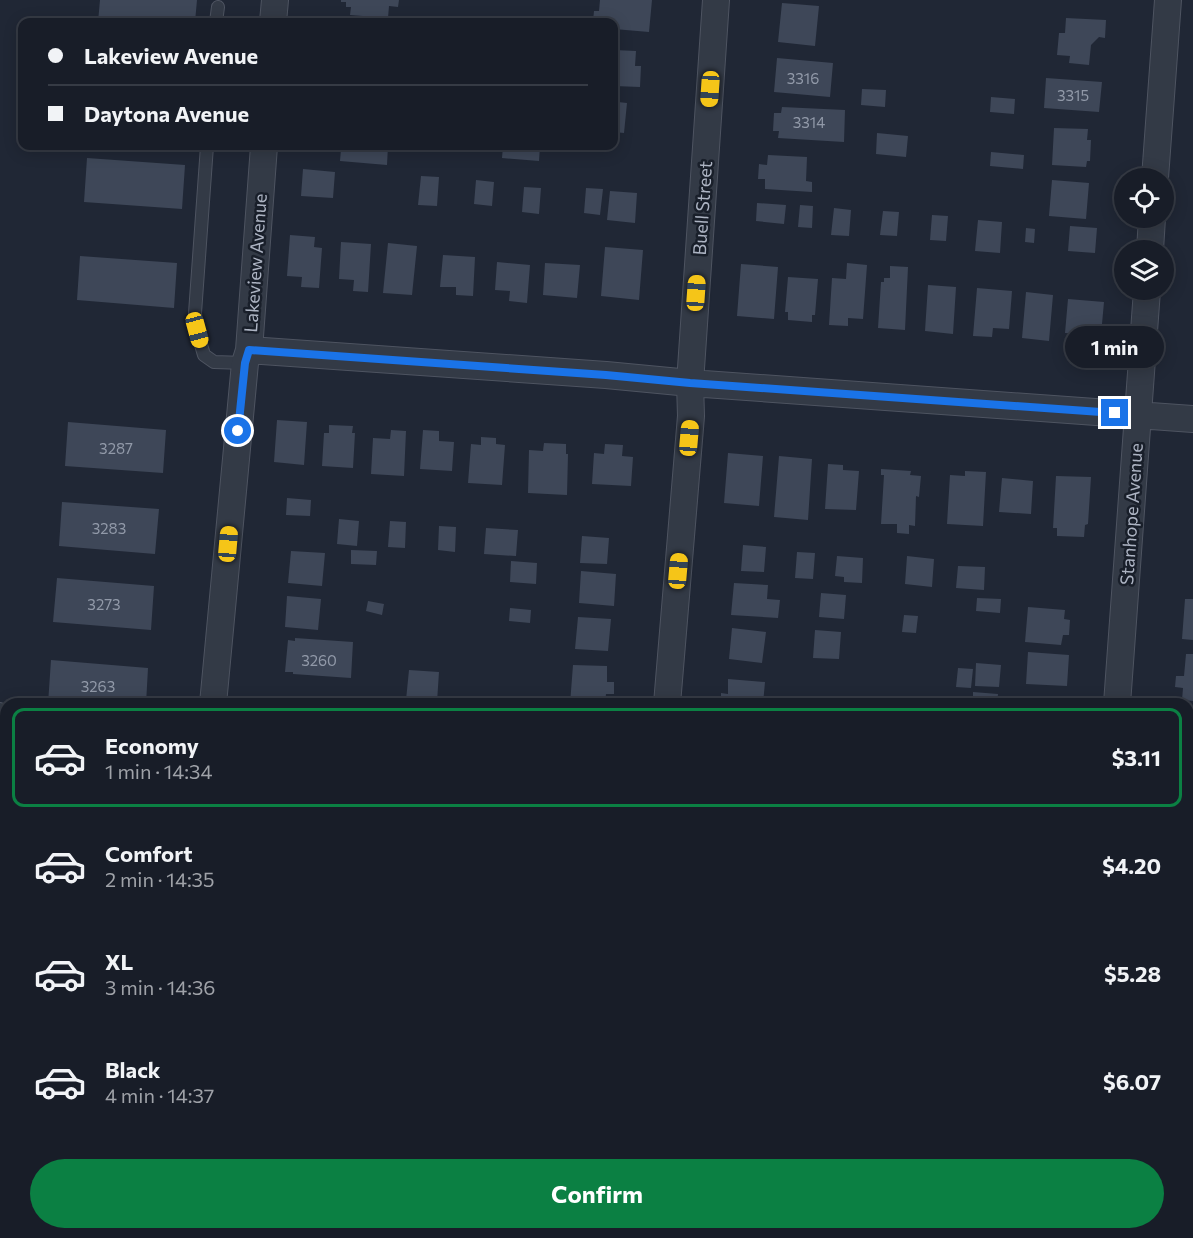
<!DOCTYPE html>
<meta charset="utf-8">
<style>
:root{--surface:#181d28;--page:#212630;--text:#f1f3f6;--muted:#9fa2a8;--line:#363b45;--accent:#0b8043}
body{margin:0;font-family:Commissioner,sans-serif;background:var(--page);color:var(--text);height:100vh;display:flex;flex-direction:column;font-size:22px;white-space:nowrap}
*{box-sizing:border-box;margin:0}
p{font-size:20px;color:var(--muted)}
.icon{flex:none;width:33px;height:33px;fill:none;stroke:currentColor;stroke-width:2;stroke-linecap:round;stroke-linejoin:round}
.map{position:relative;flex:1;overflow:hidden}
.panel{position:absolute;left:0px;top:698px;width:1194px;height:542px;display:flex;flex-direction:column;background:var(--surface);border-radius:18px 18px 0 0;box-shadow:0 3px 15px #0003,0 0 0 2px var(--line)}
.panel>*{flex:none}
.banner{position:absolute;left:18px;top:18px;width:600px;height:132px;border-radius:12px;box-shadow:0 3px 15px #0003,0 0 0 2px var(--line);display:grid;align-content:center;height:132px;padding:0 30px;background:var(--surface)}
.buttons{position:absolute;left:1114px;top:168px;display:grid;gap:12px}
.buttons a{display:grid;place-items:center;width:60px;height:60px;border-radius:50%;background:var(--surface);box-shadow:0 3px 15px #0003,0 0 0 2px var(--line);font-size:30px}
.end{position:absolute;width:27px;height:27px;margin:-14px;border:8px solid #1a73e8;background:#fff;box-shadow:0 0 0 3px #fff}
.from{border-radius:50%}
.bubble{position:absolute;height:42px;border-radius:21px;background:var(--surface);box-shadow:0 3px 15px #0003,0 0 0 2px var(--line);font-size:20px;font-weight:700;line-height:42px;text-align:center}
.car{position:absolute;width:18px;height:36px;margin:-18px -9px;border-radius:8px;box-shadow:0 0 4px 2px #0007;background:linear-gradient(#f5c518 24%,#345 0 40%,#f5c518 0 76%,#345 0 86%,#f5c518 0)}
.banner b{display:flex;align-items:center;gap:21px;height:57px;font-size:22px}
.banner b+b{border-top:2px solid var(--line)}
.banner i{width:15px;height:15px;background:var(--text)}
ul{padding:10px 0 0;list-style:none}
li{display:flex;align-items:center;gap:18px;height:99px;margin:0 12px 9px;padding:0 18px;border:3px solid transparent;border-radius:12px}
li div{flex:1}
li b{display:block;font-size:22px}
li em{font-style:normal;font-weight:700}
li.current{border-color:var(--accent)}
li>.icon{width:54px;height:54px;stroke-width:1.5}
.action{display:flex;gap:12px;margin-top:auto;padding:12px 30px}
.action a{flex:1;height:69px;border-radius:36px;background:var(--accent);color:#fff;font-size:24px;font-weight:700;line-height:69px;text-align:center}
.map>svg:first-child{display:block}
.building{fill:#3e4758}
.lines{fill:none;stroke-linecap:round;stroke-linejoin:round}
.service-casing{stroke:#4e5461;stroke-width:14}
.minor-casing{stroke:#4e5461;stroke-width:28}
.service{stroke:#333a46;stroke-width:12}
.minor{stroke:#333a46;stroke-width:26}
.route{stroke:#1a73e8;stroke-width:8}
.labels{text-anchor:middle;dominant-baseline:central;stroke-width:5;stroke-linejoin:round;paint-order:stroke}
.number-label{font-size:15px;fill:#9199a8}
.street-label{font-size:18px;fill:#adb4c3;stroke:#191f2a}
</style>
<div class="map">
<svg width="1193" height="1238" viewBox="0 0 1193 1238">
<rect width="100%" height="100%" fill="#202735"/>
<!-- building -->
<path class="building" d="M100 0H197L195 22H98Z
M341 0H399L398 7 389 6 388 18 350 15 351 7H346V2H341Z
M600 0H652L649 32 614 29V22L593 21 594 11H599Z
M782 3 819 6 815 46 778 42Z
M1066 18 1106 20 1105 38 1099 37 1091 45 1089 65 1069 63 1070 56 1057 55 1059 33H1065Z
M614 50 636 51 635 66H641L640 87 614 86Z
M777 58 833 63 830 97 774 92Z
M1046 78 1102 82 1099 112 1044 108Z
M862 89 886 90 885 107 861 105Z
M991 97 1015 99 1014 114 990 112Z
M614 99H618V102L627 103 624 133 614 132Z
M782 107 845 110 844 142 778 138 779 131H773L774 113H781Z
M1054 128 1088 129 1087 140H1091L1090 161H1087L1086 167 1052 165Z
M877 133 908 136 906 157 876 154Z
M329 146H388L387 165 340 161 341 149 329 148Z
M503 146H540L539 161 502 158Z
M991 152 1024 155 1023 169 990 166Z
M768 155 807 157 806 181 812 182V192L765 189V179H758L759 164 767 165Z
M87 158 185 165 182 209 84 202Z
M303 169 335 172 333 198 301 196Z
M421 176 439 177 437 206 418 205Z
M476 180 494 182 492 206 474 204Z
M1052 180 1089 183 1086 219 1049 216Z
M524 187 541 188 539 214 522 212Z
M586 188 603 189 600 215 584 213Z
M610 191 637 193 635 223 607 220Z
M757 203 786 205 784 224 756 221Z
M800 205 813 206 812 228 798 227Z
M834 208 851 210 849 236 831 235Z
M883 211 899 212 897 236 880 235Z
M932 215 948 216 946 241 930 240Z
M978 220 1002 222 1000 253 975 251Z
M1070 226 1097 228 1095 253 1068 251Z
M1026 228 1035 229 1034 243 1025 242Z
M290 235 315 237 314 247 322 248 319 288 301 287 302 277 287 276Z
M341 242 371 244 368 292 353 291 354 280 339 279Z
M388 243 417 246 412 295 383 293Z
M605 247 643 250 639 300 601 296Z
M443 255 475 257 473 296 456 295V287H440Z
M80 256 177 263 174 308 77 300Z
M497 262 530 265 527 303 509 301 510 291 495 290Z
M545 263 580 265 577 298 543 295Z
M847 263 867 265 863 319 848 318V326L829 325 832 278 846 279Z
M741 264 778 267 774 319 737 316Z
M890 266 908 267 905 330 878 328 881 282H884V278H890Z
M788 277 818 279 815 315H812V322L788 320V312H785Z
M928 285 956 287 953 334 925 331Z
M977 288 1012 291 1009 329 993 328 992 337 973 336Z
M1026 292 1053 295 1049 341 1022 338Z
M1068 299 1104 302 1100 346 1082 344 1083 334 1065 333Z
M277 420 307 422 304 465 274 462Z
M68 422 166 430 163 473 65 466Z
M329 425 353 426 352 433H355L353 468 322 466 324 433H329Z
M391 430 406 431 404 476 371 474 373 438 390 439Z
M423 430 439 431V441L454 442 452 471 420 469Z
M481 437 496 438V444L505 445 502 485 468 483 471 444 481 445Z
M544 443 566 444V454H568L567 495 528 493 529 450 543 451Z
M605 444 623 445 622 456 633 457 631 486 592 484 594 453 604 454Z
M728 453 763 456 759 506 724 503Z
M779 456 812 459 808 520 774 517Z
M828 464 843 465V470L859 471 856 510 825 509Z
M881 469 911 471 910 475 921 476 919 497 916 496 915 526 909 525V534L897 533V524H881L884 475H881Z
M965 471 986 472 983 526 947 524 950 475 965 476Z
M1056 476 1091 477 1088 524 1085 525 1084 537 1057 536V528H1053Z
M1002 478 1033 481 1031 514 999 512Z
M287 498 311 500 310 516 286 515Z
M62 502 159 509 155 554 59 546Z
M339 519 359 521 357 546 337 544Z
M390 521 406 522 405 548 388 547Z
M439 526 456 527 455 552 438 550Z
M486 528 518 530 516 556 484 554Z
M582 536 609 538 607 564 580 563Z
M743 545 766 547 764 572 741 571Z
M351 550 377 551 376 565 351 564Z
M291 551 325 553 322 586 288 583Z
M797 552 815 553 813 579 795 578Z
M837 556 863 558 862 583 844 582V577L835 576Z
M907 556 934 559 932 587 905 584Z
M511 561 537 563 536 584 510 582Z
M958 566 985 567 984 590 956 588Z
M581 571 616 574 614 606 579 603Z
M57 578 154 586 151 630 53 622Z
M734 583 768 585 767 599 780 600 778 618 731 615Z
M821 593 846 595 844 619 819 617Z
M287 596 321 599 318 630 285 627Z
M977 598 1001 599 1000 613 976 611Z
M1185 599H1193V640L1182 639Z
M368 601 384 604 382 615 366 611Z
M1028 607 1065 610 1064 619 1070 620 1069 635H1063L1061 645 1025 642Z
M510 608 531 610 530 623 509 621Z
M904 615 918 616 916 633 902 632Z
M578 617 611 619 608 651 575 649Z
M732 628 766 632 762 663 729 659Z
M815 630 841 632 839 659 813 658Z
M295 638 353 642 351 678 293 674V672H285L288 640 295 641Z
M1028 652 1069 655 1067 686 1026 684Z
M1186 654H1193V701L1182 700 1183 688 1175 687 1176 676H1184Z
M51 660 148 668 146 704H48Z
M976 663 1001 665 999 687 975 686Z
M573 665 607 666V682H614V694H606L605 704H570Z
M958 668 973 669 971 688 956 687Z
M409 670 439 672 437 702 406 700Z
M728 679 765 682 763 704H721V693L728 694Z
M973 692 998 694 997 704H973Z
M1188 713H1193V741H1188Z
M0 748 6 750V811L0 809Z
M1188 753H1193V782L1188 781Z
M1188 792H1193V816H1188Z
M1188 828H1192L1191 853H1188Z
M1188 1034H1193V1069H1188Z
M1188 1082 1193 1083V1116H1188Z
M1188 1144 1193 1145V1174H1188Z
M1188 1206H1193V1236L1173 1235V1233H1188Z
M513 1233H547V1238H512Z
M886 1233H910V1238H886Z"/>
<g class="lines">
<defs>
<path id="service" d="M216 22 218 7
M207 146 195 313 197 331 204 355 214 362 245 363
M0 709 6 712
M0 941 6 942
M84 1238 85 1233"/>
<path id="minor" d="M273 22 275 0
M1155 178 1168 0
M1150 250 1152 218
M249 350 606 375 690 383 1193 419
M213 704 245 363 249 350 264 146
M667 704 691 416 690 383 716 0
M1117 704 1147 290
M0 889 6 891
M1188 981H1193
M626 1238V1233
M1078 1238V1233"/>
</defs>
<!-- service casing -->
<use href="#service" class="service-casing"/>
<!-- minor casing -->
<use href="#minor" class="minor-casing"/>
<!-- service -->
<use href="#service" class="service"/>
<!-- minor -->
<use href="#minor" class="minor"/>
</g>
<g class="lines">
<!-- route -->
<path class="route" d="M238 431 245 363 249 350 606 375 690 383 1115 413"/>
</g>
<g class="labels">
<!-- number labels -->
<g class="number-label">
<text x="803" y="78">3316</text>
<text x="1073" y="95">3315</text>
<text x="809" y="122">3314</text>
<text x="116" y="448">3287</text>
<text x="109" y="528">3283</text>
<text x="104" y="604">3273</text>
<text x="319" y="660">3260</text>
<text x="98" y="686">3263</text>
</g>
<!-- street labels -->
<g class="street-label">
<text transform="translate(702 208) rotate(-86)">Buell Street</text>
<text transform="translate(255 263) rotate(-86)">Lakeview Avenue</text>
<text transform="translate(1131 514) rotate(-86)">Stanhope Avenue</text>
</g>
</g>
</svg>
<div class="buttons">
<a><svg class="icon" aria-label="locate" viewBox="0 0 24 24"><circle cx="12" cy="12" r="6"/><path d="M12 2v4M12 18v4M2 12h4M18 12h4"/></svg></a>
<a><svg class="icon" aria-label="layers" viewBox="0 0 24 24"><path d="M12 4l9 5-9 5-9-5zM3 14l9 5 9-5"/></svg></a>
</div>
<i class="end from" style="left:238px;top:431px"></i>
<i class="end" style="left:1115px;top:413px"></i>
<div class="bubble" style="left:1065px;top:326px;width:99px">1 min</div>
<i class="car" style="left:710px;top:89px;rotate:184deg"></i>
<i class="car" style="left:696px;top:293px;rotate:4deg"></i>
<i class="car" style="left:197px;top:330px;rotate:165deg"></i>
<i class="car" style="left:689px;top:438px;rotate:5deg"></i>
<i class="car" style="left:228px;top:544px;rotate:5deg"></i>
<i class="car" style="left:678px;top:571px;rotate:5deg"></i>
<div class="banner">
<b><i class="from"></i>Lakeview Avenue</b>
<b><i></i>Daytona Avenue</b>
</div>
<section class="panel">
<ul>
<li class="current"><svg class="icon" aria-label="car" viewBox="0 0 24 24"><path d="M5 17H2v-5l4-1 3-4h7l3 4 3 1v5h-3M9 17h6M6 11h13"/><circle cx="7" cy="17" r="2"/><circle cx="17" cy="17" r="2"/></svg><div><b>Economy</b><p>1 min · 14:34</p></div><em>$3.11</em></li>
<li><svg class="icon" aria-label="car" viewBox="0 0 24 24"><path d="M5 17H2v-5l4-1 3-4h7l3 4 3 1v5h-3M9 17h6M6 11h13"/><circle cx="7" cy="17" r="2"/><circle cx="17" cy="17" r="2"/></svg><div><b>Comfort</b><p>2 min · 14:35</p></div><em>$4.20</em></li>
<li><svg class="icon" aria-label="car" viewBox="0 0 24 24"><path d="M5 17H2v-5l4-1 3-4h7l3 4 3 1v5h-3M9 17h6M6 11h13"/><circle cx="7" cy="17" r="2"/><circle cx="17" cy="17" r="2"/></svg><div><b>XL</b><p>3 min · 14:36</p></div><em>$5.28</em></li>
<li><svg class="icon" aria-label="car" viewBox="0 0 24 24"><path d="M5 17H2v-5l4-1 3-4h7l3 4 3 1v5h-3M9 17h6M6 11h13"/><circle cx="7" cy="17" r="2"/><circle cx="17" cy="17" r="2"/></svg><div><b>Black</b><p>4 min · 14:37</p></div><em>$6.07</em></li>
</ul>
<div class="action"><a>Confirm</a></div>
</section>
</div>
